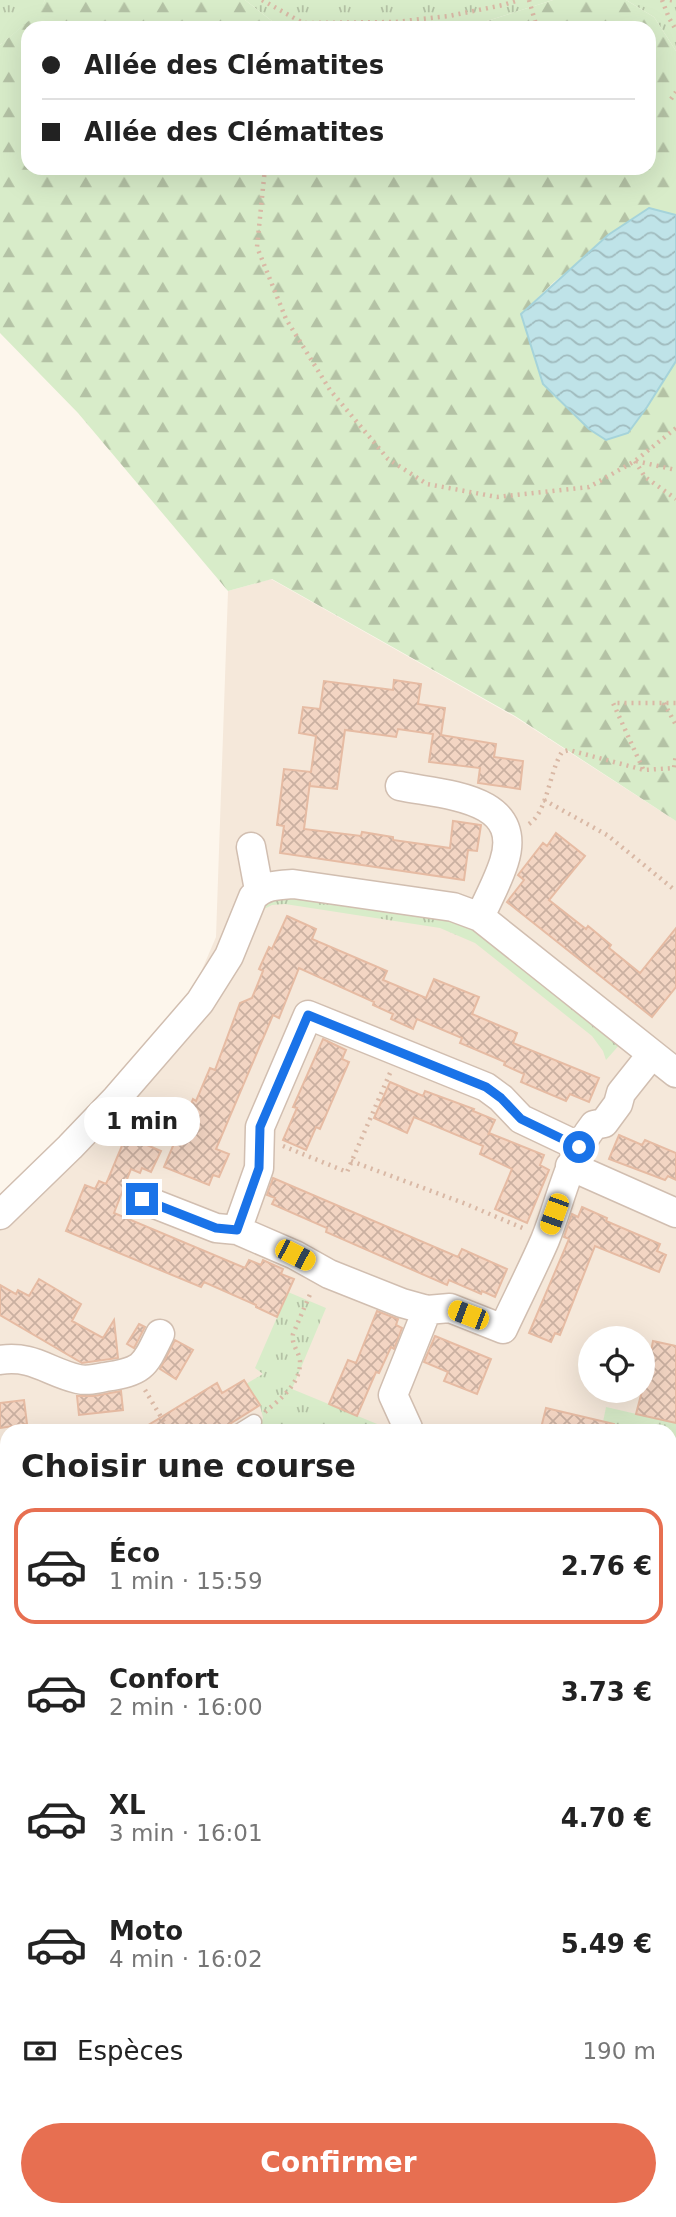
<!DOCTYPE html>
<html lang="fr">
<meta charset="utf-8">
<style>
:root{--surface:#fff;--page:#f2f2f2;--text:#222;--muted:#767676;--line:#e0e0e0;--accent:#e76f51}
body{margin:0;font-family:"DejaVu Sans",sans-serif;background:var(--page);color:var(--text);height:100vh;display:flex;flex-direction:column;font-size:26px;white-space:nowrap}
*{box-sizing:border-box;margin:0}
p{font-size:23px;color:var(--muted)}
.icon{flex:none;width:38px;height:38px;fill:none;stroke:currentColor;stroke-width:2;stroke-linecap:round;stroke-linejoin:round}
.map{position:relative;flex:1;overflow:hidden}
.panel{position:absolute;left:0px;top:1424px;width:677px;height:793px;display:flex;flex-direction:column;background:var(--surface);border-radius:21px 21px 0 0;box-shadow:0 7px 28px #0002}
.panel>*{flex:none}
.hud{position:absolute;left:21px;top:21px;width:635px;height:154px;border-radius:21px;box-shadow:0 7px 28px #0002;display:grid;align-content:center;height:154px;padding:0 21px;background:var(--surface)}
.controls{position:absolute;left:578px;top:1326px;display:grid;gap:14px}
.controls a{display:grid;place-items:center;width:77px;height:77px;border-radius:50%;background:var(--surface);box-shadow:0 7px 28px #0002;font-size:35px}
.end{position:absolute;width:32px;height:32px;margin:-16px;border:9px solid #1a73e8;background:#fff;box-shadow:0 0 0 4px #fff}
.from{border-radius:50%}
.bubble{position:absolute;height:49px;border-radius:24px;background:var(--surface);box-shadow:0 7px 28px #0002;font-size:23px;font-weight:700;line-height:49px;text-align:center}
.car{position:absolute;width:21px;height:42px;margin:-21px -10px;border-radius:9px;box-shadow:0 0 5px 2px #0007;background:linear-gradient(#f5c518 24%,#345 0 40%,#f5c518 0 76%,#345 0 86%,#f5c518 0)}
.hud b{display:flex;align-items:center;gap:24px;height:66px;font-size:26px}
.hud b+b{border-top:2px solid var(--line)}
.hud i{width:18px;height:18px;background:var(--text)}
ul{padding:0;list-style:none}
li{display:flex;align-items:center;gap:21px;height:116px;margin:0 14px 10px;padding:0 7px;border:4px solid transparent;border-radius:21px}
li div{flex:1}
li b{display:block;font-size:26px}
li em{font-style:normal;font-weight:700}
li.current{border-color:var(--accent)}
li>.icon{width:63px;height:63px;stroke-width:1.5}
h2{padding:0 21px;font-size:32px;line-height:84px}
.pay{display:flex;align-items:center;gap:18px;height:77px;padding:0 21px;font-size:26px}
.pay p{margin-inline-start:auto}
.action{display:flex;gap:14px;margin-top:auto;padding:14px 21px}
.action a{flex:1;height:80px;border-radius:42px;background:var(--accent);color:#fff;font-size:28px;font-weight:700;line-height:80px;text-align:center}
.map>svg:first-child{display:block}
.residential{fill:#f5e8da;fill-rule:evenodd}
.grass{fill:url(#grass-tufts)}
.forest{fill:url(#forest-firs)}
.water{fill:url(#water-waves);stroke:#a5d3da;stroke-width:2}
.building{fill:url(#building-cross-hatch);stroke:#e6bba3;stroke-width:2}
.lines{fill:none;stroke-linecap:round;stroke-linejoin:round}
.lane-casing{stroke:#d1beb0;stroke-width:17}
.street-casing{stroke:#d1beb0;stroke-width:31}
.secondary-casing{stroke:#d6c0b0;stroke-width:41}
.path{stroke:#d9b8a5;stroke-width:4.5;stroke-dasharray:2 5;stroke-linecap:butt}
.lane{stroke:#fff;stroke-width:14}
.street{stroke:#fff;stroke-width:28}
.secondary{stroke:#fff;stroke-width:38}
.route{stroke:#1a73e8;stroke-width:9}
</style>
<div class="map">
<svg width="676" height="2217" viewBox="0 0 676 2217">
<defs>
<pattern id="grass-tufts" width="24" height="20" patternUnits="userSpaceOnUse" patternTransform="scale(1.75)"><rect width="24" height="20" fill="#d8ecc9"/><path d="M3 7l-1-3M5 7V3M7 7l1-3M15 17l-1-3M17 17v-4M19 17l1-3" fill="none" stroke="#b4c2a5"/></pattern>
<pattern id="forest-firs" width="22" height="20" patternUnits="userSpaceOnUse" patternTransform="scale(1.75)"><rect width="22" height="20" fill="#d8ecc9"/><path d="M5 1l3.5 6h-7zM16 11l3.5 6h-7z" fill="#b4c2a5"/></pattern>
<pattern id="water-waves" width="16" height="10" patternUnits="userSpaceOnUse" patternTransform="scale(1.75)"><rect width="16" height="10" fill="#bfe3e8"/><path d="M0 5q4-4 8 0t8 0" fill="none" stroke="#a0bbbe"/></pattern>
<pattern id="building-cross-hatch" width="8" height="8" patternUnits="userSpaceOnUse" patternTransform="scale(1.75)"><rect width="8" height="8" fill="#f3d5c3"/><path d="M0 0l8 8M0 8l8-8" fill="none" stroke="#cab0a1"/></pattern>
</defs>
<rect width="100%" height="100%" fill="#fdf6ec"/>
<!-- residential -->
<path class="residential" d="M271 579 515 717 676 821V2217H0V1200L189 1000 216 937 228 591ZM590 1339H642V1391H590ZM7 1432H670V2210H7Z"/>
<!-- grass -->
<path class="grass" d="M0 0H45L39 13 0 45Z
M245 0H553L471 26 421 28H287L277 25Z
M626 0H676V51L654 17Z
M276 895 425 912 472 928 621 1043 606 1060 603 1051 592 1036 475 943 440 928 285 904 272 905 262 910 260 907Z
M288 1292 326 1308 292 1389 382 1426 385 1431H253L257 1429 263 1418 260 1405 246 1384 263 1374 255 1368Z
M606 1407 676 1423V1613L670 1615V1432H601Z
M670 2015 676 2019V2133L671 2131 673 2121 670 2120Z"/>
<!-- forest -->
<path class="forest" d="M45 0H245L277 25 287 28H28V168H649V28H421L471 26 553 0H626L654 17 676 51V215L649 208 554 282 521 314 543 384 589 429 606 440 647 407 676 361V821L515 716 272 579 228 591 78 413 0 333V45L38 13Z"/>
<!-- water -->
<path class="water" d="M649 208 676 215V361L647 407 628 433 606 440 589 429 543 384 521 314 608 235Z"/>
<!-- building -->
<path class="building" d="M394 680 421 684 418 704 445 708 441 735 496 744 494 757 523 761 520 789 478 783 480 768 429 762 433 734 398 729 396 737 345 730 337 789 310 786V782L304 829 361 836 362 832 393 837V840L450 848 453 821 481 825 477 851 468 850 464 880 280 853 284 826 277 825 284 769 311 772 316 736 299 733 303 707 320 709 324 681 393 690Z
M556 833 585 856 549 900 586 929 588 926 611 945 609 948 640 973 676 928V987L652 1017 507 902 524 880 518 875 543 843 547 846Z
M287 916 316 929 312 939 387 971 383 980 426 998 434 979 479 997 472 1014 517 1033 513 1043 599 1078 589 1102 570 1094 566 1101 521 1082 524 1074 504 1065 505 1062 460 1043 462 1038 417 1019 413 1029 391 1019 393 1014 373 1005 374 1002 299 968 279 1018 273 1015 216 1149 229 1154 219 1177 213 1175 209 1185 164 1167 193 1099 196 1101 210 1068 215 1070 240 1003 252 998 263 971 259 969 269 947 272 949Z
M323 1039 346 1050 342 1059 349 1062 320 1129 316 1127 306 1150 283 1140 297 1108 293 1107Z
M390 1082 423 1096 425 1091 474 1109 473 1111 495 1120 488 1135 489 1133 544 1155 540 1165 549 1170 527 1223 495 1209 512 1169 480 1154 483 1146 414 1117 407 1133 374 1118Z
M619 1135 642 1145 645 1140 676 1153V1180L668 1176 665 1180 609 1159Z
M126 1136 161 1151 151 1172 142 1168 140 1173 131 1169 114 1213 245 1268 249 1260 261 1265 263 1260 283 1269 281 1274 294 1279 277 1317 256 1307V1305L204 1282 201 1287 66 1231 85 1185 95 1189 99 1181 106 1184Z
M273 1178 458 1257 462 1249 507 1269 495 1297 482 1291 481 1294 449 1280 447 1285 326 1232 327 1228 272 1204 275 1198 267 1195Z
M582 1207 607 1218 606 1221 660 1244 657 1251 666 1255 659 1272 595 1246 560 1335 555 1333 551 1342 529 1333 569 1239 564 1237 572 1214 578 1217Z
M39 1279 81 1304 72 1321 103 1338 114 1320 118 1358 82 1363 0 1315V1285L16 1294 18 1290 29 1296Z
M377 1311 398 1319 396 1325 402 1328 394 1349 391 1347 379 1373 376 1372 357 1416 329 1404 348 1360 356 1363Z
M139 1324 145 1327 134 1348 127 1344Z
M435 1336 491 1359 477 1394 444 1381 448 1372 424 1362Z
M175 1340 193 1350 176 1379 160 1369Z
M653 1341 676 1346V1423L636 1414 642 1391V1354L650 1356Z
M244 1380 260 1405 217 1432H137L217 1383 222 1393Z
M121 1391 123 1410 79 1415 77 1396H94Z
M24 1400 27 1424 0 1428V1403Z
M546 1408 614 1424 613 1432H540Z"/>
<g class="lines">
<defs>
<path id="lane" d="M238 1432 254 1422
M0 1579 7 1574"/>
<path id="street" d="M400 786C443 795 525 796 504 862 498 881 488 899 480 917
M251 847 259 890
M580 1147 521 1119 501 1098 486 1087 308 1015 260 1127 259 1168 237 1230 295 1255 329 1274 402 1303 427 1310 450 1308 503 1329C517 1299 532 1270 545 1240 561 1201 568 1158 594 1125L604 1123 618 1104 621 1093 652 1054
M570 1166 676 1213
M142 1199 216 1228 237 1230
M0 1215 70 1147 116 1099 200 1002 229 956 253 897C264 885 278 885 293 884L453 907 480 917 676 1073
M0 1360C33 1355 48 1372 78 1379 87 1381 96 1379 105 1377 143 1371 144 1367 160 1334
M408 1428 393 1395 427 1310
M670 1631 676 1630
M0 1707 7 1748
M393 2210 409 2217
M585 2210 590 2217
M81 2217 82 2210
M282 2217V2210"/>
<path id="secondary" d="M0 1884 7 1883
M670 2002 676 2004"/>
</defs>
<!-- lane casing -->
<use href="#lane" class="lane-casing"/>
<!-- street casing -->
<use href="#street" class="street-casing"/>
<!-- secondary casing -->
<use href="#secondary" class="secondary-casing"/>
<!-- path -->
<path class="path" d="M262 0 303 23 395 22 449 16 503 5 519 0
M529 0 537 28
M662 0 669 18 676 30
M670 0 676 1
M671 99 676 92
M265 168 257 247 286 319 330 390 388 459 427 484 497 497 589 487 635 461 676 428
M635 461 645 477 676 499
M636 461 676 470
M664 703 676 725
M643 769 613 703H676
M544 800 607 835 676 891
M529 824C548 811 549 772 562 752L569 750 644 770 674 768 676 754
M283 1146 347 1172 390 1073
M351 1161 466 1204 525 1229
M145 1390 170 1432
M265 1412C280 1399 301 1384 300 1361 299 1351 291 1345 293 1334L311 1292
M670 1477 676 1472
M508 2217 511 2210"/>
<!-- lane -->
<use href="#lane" class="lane"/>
<!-- street -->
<use href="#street" class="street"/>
<!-- secondary -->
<use href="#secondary" class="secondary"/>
</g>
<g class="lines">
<!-- route -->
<path class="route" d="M142 1199 216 1228 237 1230 259 1168 260 1127 308 1015 486 1087 501 1098 521 1119 579 1147"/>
</g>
</svg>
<div class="controls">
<a><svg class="icon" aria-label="locate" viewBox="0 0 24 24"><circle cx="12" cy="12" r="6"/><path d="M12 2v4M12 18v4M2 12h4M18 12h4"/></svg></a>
</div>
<i class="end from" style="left:579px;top:1147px"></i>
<i class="end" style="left:142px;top:1199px"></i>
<div class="bubble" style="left:84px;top:1097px;width:116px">1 min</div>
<i class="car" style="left:554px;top:1214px;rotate:200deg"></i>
<i class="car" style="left:295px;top:1255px;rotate:117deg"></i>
<i class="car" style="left:468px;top:1315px;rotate:291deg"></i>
<div class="hud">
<b><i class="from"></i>Allée des Clématites</b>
<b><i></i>Allée des Clématites</b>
</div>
<section class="panel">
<h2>Choisir une course</h2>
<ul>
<li class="current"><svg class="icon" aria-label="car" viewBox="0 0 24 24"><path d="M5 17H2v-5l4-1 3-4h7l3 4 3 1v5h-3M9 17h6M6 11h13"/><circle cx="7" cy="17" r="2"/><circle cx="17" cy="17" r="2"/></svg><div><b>Éco</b><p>1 min · 15:59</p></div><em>2.76 €</em></li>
<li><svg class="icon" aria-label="car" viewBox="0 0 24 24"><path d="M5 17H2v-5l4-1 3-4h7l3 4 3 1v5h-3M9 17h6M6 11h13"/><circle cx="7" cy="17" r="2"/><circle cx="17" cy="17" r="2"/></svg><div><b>Confort</b><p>2 min · 16:00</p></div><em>3.73 €</em></li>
<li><svg class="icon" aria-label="car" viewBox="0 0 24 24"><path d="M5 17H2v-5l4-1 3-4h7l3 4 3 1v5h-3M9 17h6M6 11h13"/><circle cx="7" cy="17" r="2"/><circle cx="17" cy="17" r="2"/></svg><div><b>XL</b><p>3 min · 16:01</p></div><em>4.70 €</em></li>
<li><svg class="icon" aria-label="car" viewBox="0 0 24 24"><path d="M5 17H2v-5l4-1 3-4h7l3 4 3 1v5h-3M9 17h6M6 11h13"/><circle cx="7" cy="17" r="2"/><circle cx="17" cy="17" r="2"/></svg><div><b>Moto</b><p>4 min · 16:02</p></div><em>5.49 €</em></li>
</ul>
<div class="pay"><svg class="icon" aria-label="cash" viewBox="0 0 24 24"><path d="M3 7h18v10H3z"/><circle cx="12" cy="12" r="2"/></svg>Espèces<p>190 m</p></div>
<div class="action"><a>Confirmer</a></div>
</section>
</div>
